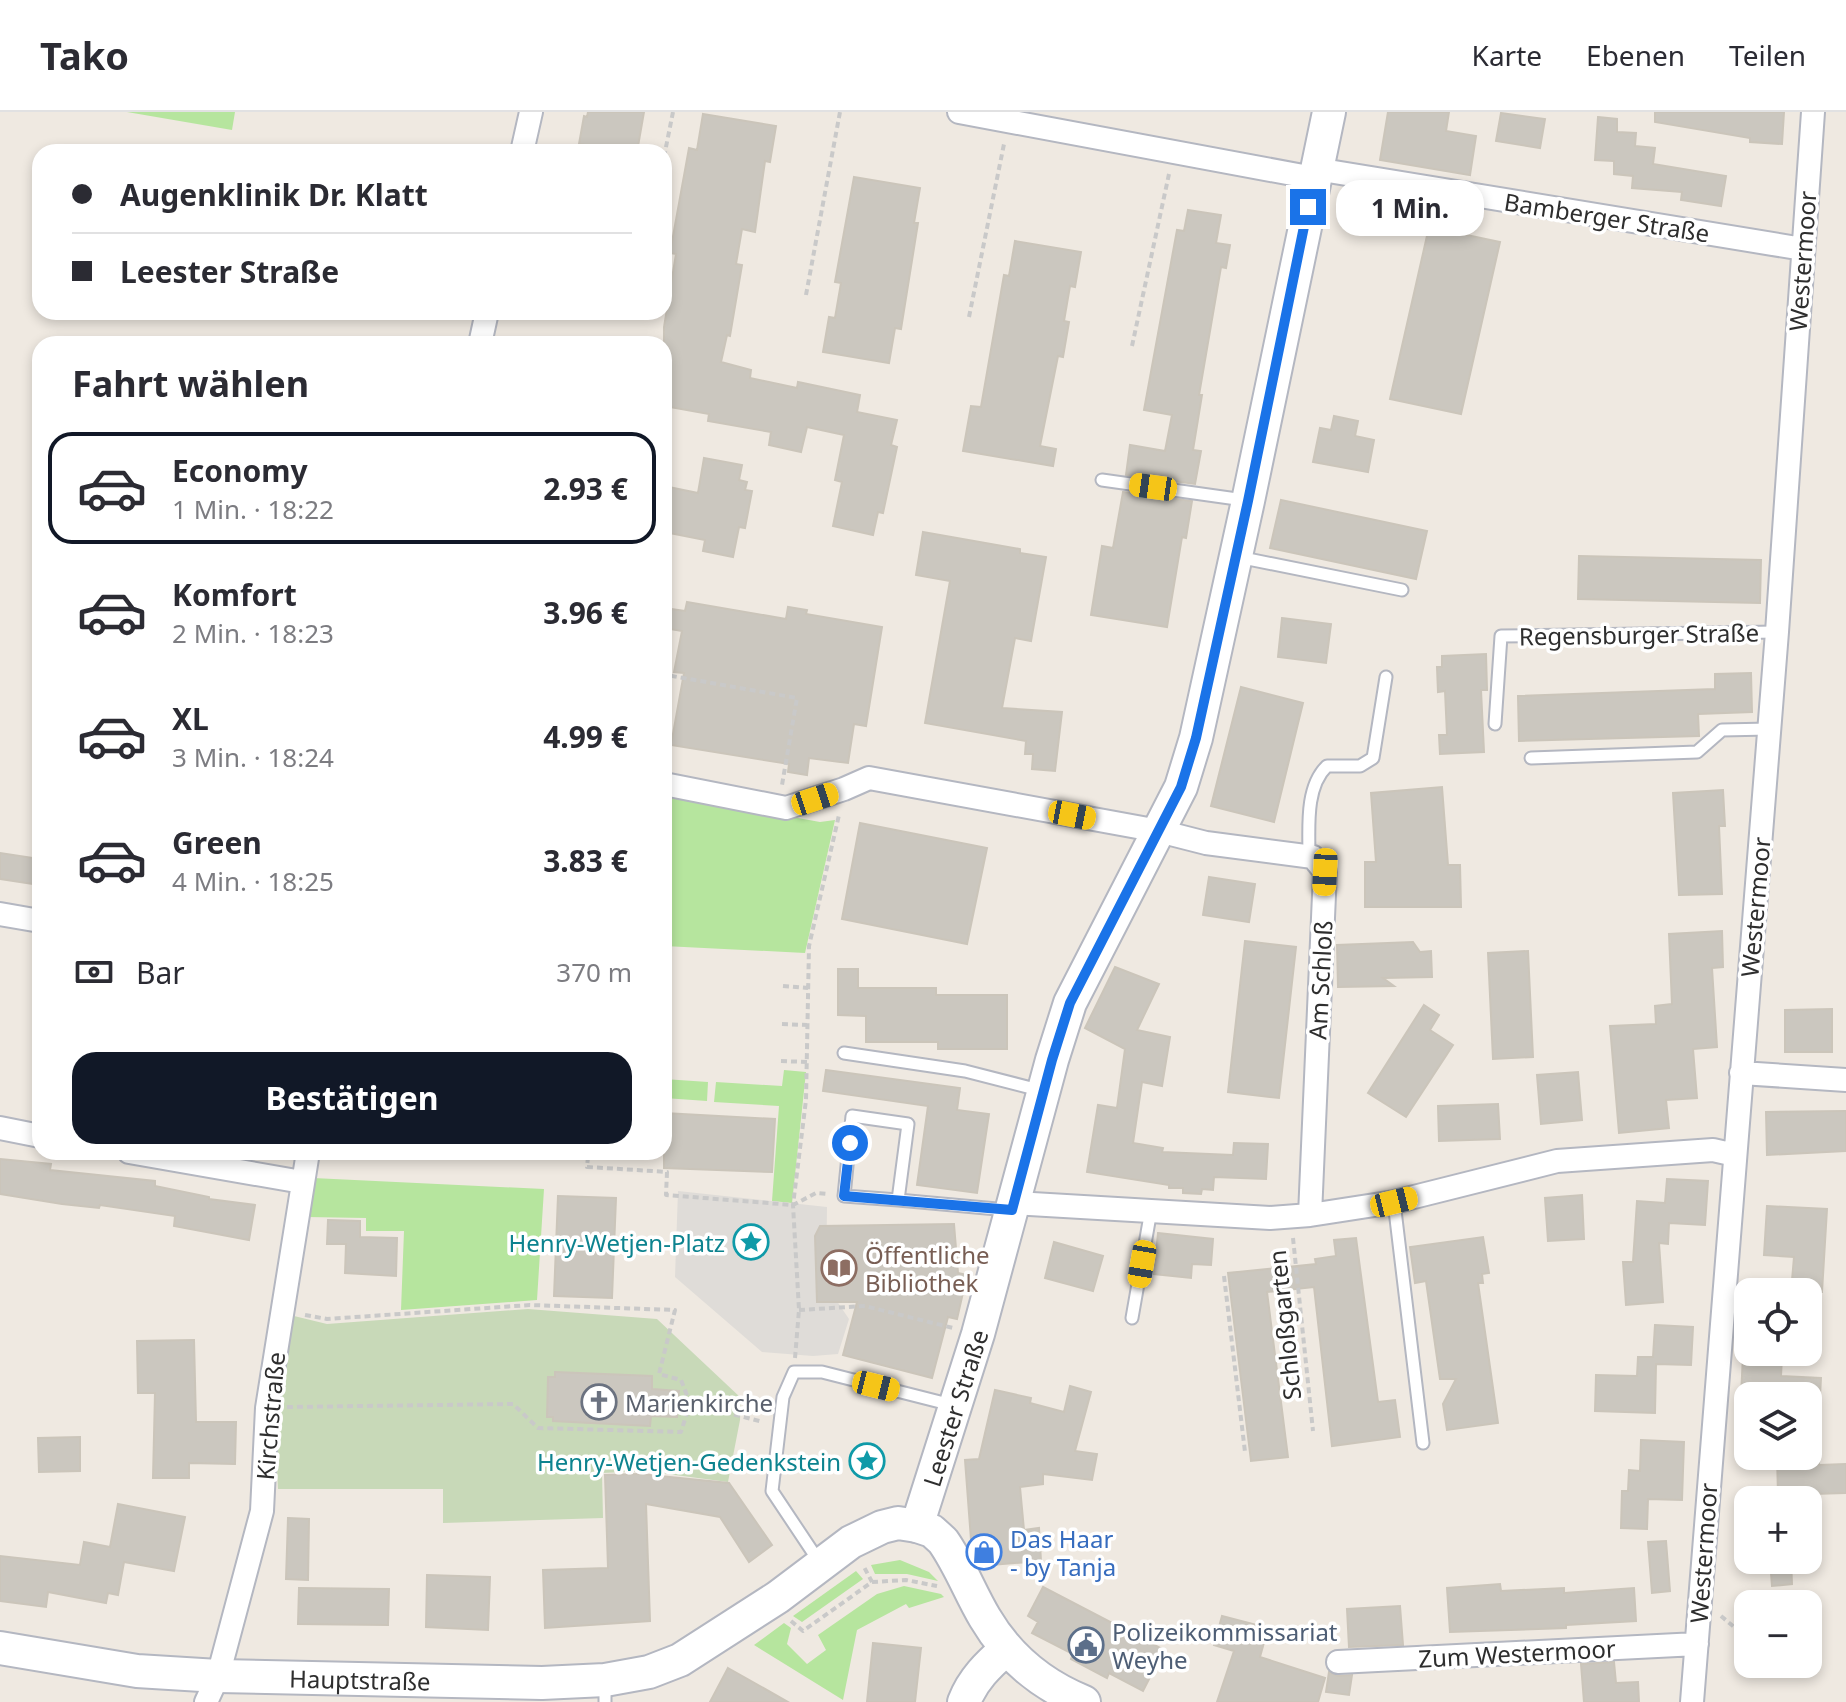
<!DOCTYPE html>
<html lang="de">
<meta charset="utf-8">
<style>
:root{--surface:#fff;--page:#f2f2f3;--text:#2b2b33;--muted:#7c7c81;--line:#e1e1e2;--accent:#111827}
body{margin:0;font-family:"Noto Sans",sans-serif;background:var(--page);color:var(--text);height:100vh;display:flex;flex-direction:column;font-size:30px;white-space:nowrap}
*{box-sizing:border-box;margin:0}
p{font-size:26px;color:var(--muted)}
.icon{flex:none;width:44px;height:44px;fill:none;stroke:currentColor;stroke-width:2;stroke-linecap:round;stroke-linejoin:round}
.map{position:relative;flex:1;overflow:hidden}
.sheet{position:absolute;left:32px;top:224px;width:640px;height:824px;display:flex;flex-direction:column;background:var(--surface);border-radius:24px;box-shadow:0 4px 12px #0003}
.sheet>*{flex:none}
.guide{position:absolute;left:32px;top:32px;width:640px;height:176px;border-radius:24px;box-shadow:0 4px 12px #0003;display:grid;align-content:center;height:176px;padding:0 40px;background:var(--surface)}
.tools{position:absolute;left:1734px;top:1166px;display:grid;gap:16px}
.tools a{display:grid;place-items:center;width:88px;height:88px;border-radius:16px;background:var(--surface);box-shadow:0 4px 12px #0003;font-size:40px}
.end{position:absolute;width:36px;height:36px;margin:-18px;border:10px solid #1a73e8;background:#fff;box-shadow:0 0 0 4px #fff}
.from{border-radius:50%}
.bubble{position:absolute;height:56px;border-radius:24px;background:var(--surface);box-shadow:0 4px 12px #0003;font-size:26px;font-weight:700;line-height:56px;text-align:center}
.car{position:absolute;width:24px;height:48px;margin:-24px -12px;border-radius:10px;box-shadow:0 0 6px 2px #0007;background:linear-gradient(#f5c518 24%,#345 0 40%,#f5c518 0 76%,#345 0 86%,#f5c518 0)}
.guide b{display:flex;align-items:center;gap:28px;height:76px;font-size:30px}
.guide b+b{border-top:2px solid var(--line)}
.guide i{width:20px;height:20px;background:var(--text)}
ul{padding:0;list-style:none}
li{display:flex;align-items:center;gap:24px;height:112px;margin:0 16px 12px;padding:0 24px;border:4px solid transparent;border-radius:24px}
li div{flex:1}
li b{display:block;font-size:30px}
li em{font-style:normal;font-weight:700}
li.selected{border-color:var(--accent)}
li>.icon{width:72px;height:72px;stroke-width:1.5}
h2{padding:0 40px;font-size:36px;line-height:96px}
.pay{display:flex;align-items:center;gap:20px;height:88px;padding:0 40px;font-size:30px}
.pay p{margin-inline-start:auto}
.action{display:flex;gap:16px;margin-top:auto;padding:16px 40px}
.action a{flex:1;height:92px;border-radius:24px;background:var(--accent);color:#fff;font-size:32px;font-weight:700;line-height:92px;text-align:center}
header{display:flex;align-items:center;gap:48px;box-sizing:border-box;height:112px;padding:0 40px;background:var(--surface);border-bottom:2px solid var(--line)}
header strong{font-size:38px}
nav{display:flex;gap:44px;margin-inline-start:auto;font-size:28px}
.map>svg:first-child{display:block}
.green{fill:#b6e59e}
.cemetery{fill:#c8d9b8}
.plaza{fill:#dfdcd8}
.building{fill:#cbc7bf;stroke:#cbc5ba;stroke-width:2}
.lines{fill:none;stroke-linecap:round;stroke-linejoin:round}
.lane-casing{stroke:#b4b7c1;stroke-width:15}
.street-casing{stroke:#b4b7c1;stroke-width:26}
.secondary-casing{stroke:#b4b7c1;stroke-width:36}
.path{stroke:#c9c9c9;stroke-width:4;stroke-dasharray:6 4;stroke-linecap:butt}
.lane{stroke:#fff;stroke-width:11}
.street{stroke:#fff;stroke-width:22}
.secondary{stroke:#fff;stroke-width:32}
.route{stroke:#1a73e8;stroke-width:10}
.labels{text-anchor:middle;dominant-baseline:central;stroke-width:7;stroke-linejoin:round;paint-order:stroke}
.street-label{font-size:24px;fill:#2e2e2e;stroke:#fff}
.culture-label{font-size:24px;fill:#0d838f;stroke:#fff;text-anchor:end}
.education-label{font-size:24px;fill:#785e54;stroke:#fff;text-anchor:start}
.worship-label{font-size:24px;fill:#5b616d;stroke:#fff;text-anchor:start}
.shop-label{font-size:24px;fill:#366cbe;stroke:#fff;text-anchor:start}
.service-label{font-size:24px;fill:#4e5e75;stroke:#fff;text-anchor:start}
</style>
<header>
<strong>Tako</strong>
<nav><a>Karte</a><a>Ebenen</a><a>Teilen</a></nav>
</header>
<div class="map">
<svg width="1846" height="1590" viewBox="0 0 1846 1590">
<rect width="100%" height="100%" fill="#efe9e1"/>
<!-- green -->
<path class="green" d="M127 0H235L232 18Z
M664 682 820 710 835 708 805 841 664 834Z
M784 958 806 960 792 1091 772 1089 779 994 714 990 716 970 782 974Z
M664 967 708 970 707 989 664 986Z
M313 1066 544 1077 537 1188 401 1198 404 1119H366V1106L307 1105Z
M900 1448 929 1460 938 1469 907 1462H875L871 1453Z
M856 1459 863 1467 802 1510 793 1504Z
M904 1474 941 1482 944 1485 909 1496 906 1492 857 1518 843 1588 754 1533 784 1511 791 1516 787 1532 807 1552 826 1538 818 1523 877 1482Z"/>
<!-- cemetery -->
<path class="cemetery" d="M528 1197 657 1207 741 1286 740 1308 728 1370 645 1359 602 1361 603 1406 443 1411V1377H278L274 1297 286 1205 294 1204 327 1212Z"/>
<!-- plaza -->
<path class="plaza" d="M678 1079 827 1095 826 1173 849 1207 838 1242 813 1244 762 1240 675 1165Z"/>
<!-- building -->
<path class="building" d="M588 0H644L637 40H584L585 33 579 32 584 4 587 5Z
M1388 0H1449L1446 19 1476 24 1470 63 1380 48Z
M1655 0H1784L1782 32 1750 30V26L1655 10Z
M1501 1 1545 7 1540 36 1496 29Z
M703 2 776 14 770 50 765 49 755 120 742 117 736 152 742 153 730 224 727 223 721 250 751 258 750 266 797 276 798 270 860 283 857 300 897 308 891 333 897 335 883 401 878 400 873 423 833 414 842 370 835 368 844 323 807 315 801 340 769 333 771 320 708 309 709 302 664 294V215L676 142 670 141 689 36 697 38Z
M1598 5 1617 7V20L1636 21 1635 34 1655 36 1653 52 1726 64 1721 94 1681 88 1682 80 1632 76 1633 64 1614 62V49L1595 48Z
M854 65 920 76 914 111H918L901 217 895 216 889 251 823 240 829 205 835 206 841 171 835 170Z
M1188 98 1221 103 1216 131 1230 133 1226 156 1221 155 1199 283H1202L1193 338 1201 339 1195 372 1126 363 1130 333 1165 339 1172 303 1144 298 1177 118 1184 119Z
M1429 115 1500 130 1461 302 1390 287Z
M1015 129 1081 140 1075 175 1070 174 1064 209 1069 210 1063 245 1058 244 1040 334 1056 337 1053 354 963 339 971 294 981 295 1004 163 1009 164Z
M1334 304 1358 309 1355 324 1374 328 1368 360 1313 350 1320 316 1331 318Z
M704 346 742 353 739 368 747 370 745 378 752 379 745 416 739 415 733 445 703 439 705 428 664 420V374L698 381Z
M1123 380 1192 389 1186 426 1182 425 1167 515 1091 503 1102 434 1113 436Z
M1281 388 1427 419 1416 467 1270 436Z
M923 420 1020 437V441L1046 445 1031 529 1015 526 1002 596 1062 600 1055 659 1032 657 1033 642H1025L1026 629 925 611 950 469 916 463Z
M1579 444 1761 448 1760 491 1578 487Z
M687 490 786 507 788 495 807 498 806 502 882 515 866 614 854 612 848 651 809 646 807 663 788 660 789 652 671 633 684 561 674 560 682 519 664 516V496L685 499Z
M1282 506 1331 512 1326 551 1278 545Z
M1486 542 1487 578H1481L1484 640 1440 642 1439 623H1447L1445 579 1438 580 1437 555H1442V544Z
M1751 561 1752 600 1698 602 1699 624 1519 629 1518 584 1715 577V562Z
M1241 575 1303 591 1274 710 1211 694Z
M1442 675 1448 753H1460L1461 795H1365V750H1376L1371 681Z
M1723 678 1725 714H1719L1722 782 1679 783 1673 681Z
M860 711 987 736 967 832 842 807Z
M0 741 40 747V773L0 767Z
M1209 765 1255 772 1249 810 1203 803Z
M1722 819 1723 855 1712 856 1717 935 1693 937 1697 986 1666 988 1669 1016 1619 1021 1610 914 1656 912 1655 894 1672 892 1669 822Z
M1245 829 1296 835 1279 986 1228 980Z
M1413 830 1420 840 1431 839 1432 865 1383 866 1394 874 1338 875 1337 833Z
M1528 839 1533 945 1493 947 1488 841Z
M1115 855 1159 872 1137 918 1170 925 1162 974 1142 970 1133 1031 1163 1036 1162 1040 1233 1043 1234 1031 1268 1032 1266 1067 1214 1065 1213 1078 1202 1077 1201 1082 1183 1081V1076H1169V1073L1087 1060 1098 993 1117 996 1125 937 1085 916Z
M838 857H858V876H936V883H1007V937H938V930H866V904L838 903Z
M1424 893 1439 903 1430 918 1453 933 1406 1005 1368 981Z
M1832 897V940H1785V898Z
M826 958 960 976 957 998 989 1002 977 1081 917 1073 928 994 823 979Z
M1578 960 1582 1008 1541 1012 1537 963Z
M1498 992 1500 1027 1439 1029 1438 994Z
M1846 999V1039L1767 1043 1766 1000Z
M664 1001 775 1007 772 1060 664 1056Z
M0 1047 51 1052 50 1058 155 1069V1074L209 1085V1087L255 1093 249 1128 174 1114 175 1104 100 1093 99 1096 62 1092 0 1082Z
M1667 1067 1708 1069 1705 1113 1669 1111 1668 1132 1659 1131 1663 1190 1626 1193 1623 1150H1633L1637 1089 1665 1091Z
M1582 1083 1584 1127 1548 1129 1545 1086Z
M558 1084 616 1086 612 1186 554 1184Z
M1767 1094 1827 1097 1822 1180H1791L1794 1145 1764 1143Z
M328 1108 360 1109V1125L397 1126 396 1164 345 1161 346 1132H327Z
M954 1112 958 1161 967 1163 957 1207 948 1205 932 1266 843 1243 857 1190H817L815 1124 820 1114Z
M1158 1121 1213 1127 1211 1153 1192 1152 1191 1166 1154 1162Z
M1483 1125 1489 1161 1482 1162 1483 1171H1478L1498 1311 1447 1318 1443 1292 1456 1267H1440L1426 1169 1415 1171 1410 1135Z
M1356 1126 1378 1290 1395 1288 1400 1325 1332 1334 1314 1175 1267 1180 1288 1345 1251 1349 1228 1161 1316 1152 1315 1147 1336 1144 1334 1128Z
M1054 1130 1103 1144 1093 1179 1045 1166Z
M1655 1213 1693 1215 1691 1253 1656 1252 1655 1301 1595 1299 1596 1263 1637 1264 1638 1245H1653Z
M194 1228 196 1310H236L235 1352 189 1351V1366H153L155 1281H138L137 1229Z
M1743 1243 1782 1245 1781 1264 1821 1266 1820 1284H1741Z
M555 1260 652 1264V1277L679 1279 677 1305 651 1304 650 1314 553 1309V1305H547L548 1265H555Z
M1070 1274 1091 1280 1075 1339 1097 1342 1092 1368 1043 1362V1372L1020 1375 1024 1418 1039 1416 1041 1449 979 1454 972 1441 965 1348 979 1347 995 1278 1031 1286 1030 1291 1064 1300Z
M80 1325V1359L39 1360 38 1326Z
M1641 1328 1684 1330 1682 1388 1648 1387 1647 1417 1621 1416 1622 1379H1628L1629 1358 1640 1359Z
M1777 1344H1819V1353L1846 1352V1381L1778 1383Z
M640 1362 729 1371 772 1433 749 1450 720 1405 646 1392 650 1509 545 1516 543 1458 608 1456 605 1363Z
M118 1392 185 1405 174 1459 124 1450 118 1483 108 1481 106 1491 48 1480 46 1495 0 1489V1444L80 1453 84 1430 110 1435Z
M288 1406 309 1407 308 1468 286 1467Z
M1666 1429 1670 1479 1652 1481 1648 1430Z
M1770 1448H1791L1792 1472 1772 1474Z
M427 1463 490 1465 488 1518 426 1515Z
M1500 1472 1501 1479 1564 1476V1481L1634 1476 1636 1509 1566 1513V1516L1450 1520 1447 1476Z
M1043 1475 1164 1538 1143 1579 1109 1561 1107 1566 1071 1547 1073 1542 1032 1521 1038 1510 1028 1504Z
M299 1476 389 1477 388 1513 298 1512Z
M1400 1494 1403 1533 1349 1535 1347 1497Z
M1222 1504 1268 1516 1260 1545 1325 1566 1318 1590H1217L1234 1539 1214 1533Z
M873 1531 921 1536 915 1590H867Z
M1614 1550 1616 1571 1638 1570 1639 1590H1584L1581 1552Z
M728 1556 788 1590H710Z
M1329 1560 1338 1564 1352 1563 1349 1583 1326 1580Z"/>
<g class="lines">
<defs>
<path id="lane" d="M1102 368 1244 388
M1238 445 1402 478
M1495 612 1501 524 1777 520
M1531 646 1697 640 1722 618 1769 617
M1309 745C1309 716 1305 675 1327 654H1360L1373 646 1386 565
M844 941 965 959 1039 978
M898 1088 844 1084 852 1004 908 1012 898 1088 1008 1098
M1394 1090 1423 1331
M1132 1206 1151 1098
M820 1451 772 1379 783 1285 794 1260H822L952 1293
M605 1569V1590"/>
<path id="street" d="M959 0 1314 66
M522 40 531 0
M1316 57 1803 137
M480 232 487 200
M664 672 786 696 844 677 869 666 1159 719 1206 731 1313 745 1325 760 1310 1103
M0 802 40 809
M1741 961 1846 968
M0 1016 40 1024
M129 1040 302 1070
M1014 1091 1270 1106 1310 1103 1394 1090 1557 1049 1713 1038 1735 1043
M1338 1550 1697 1532
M206 1590 218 1564 262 1399 267 1296 308 1040
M1692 1590 1777 520 1813 0"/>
<g id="secondary">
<path id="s1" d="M917 1414 978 1222 1052 948 1070 891 1181 675 1196 626 1248 389 1329 0"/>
<path id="s2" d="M0 1536 137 1559 218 1564 542 1571 605 1568 649 1560 680 1548 778 1485 851 1430 882 1415 898 1411 917 1414 932 1419 943 1429C960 1453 970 1481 985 1506 1008 1545 1042 1573 1084 1590"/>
<path d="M964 1590C973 1567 988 1553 1006 1537"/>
</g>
</defs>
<!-- lane casing -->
<use href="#lane" class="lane-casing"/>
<!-- street casing -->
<use href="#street" class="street-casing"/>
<!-- secondary casing -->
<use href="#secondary" class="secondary-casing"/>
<!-- path -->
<path class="path" d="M664 45 673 0
M806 183 840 0
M969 205 1004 32
M1132 234 1169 62
M664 578 666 563 797 586 782 673
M783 874 808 876
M782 912 807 913
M781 949 807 950
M588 1045 587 1055 667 1060 666 1083 793 1093 816 1081 827 1082
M1293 1126 1313 1319
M1224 1164 1245 1340
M799 1198 865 1194 953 1216
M305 1203 327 1207 530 1193 675 1198 659 1262 681 1268 690 1291 763 1310
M795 1246 799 1198 793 1093 806 988 809 834 839 703
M287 1295 513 1292 538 1316 681 1320 690 1291 678 1292
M872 1470 906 1468 937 1474
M1721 1504 1740 1520
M791 1509 803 1519 872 1470 863 1453"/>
<!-- lane -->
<use href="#lane" class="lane"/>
<!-- street -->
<use href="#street" class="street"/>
<!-- secondary -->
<use href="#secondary" class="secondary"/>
</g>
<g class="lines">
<!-- route -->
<path class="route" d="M850 1031 844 1084 1012 1098 1052 948 1070 891 1181 675 1196 626 1248 389 1308 95"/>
</g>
<!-- icons -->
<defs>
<symbol id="sight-ring" viewBox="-11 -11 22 22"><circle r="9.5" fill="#fff" stroke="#0f9aa8" stroke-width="1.5"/><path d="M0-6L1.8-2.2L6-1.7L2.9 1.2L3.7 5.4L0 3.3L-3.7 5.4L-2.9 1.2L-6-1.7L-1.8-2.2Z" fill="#0f9aa8"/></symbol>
<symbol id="library-ring" viewBox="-11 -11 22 22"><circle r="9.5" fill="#fff" stroke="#8d6e63" stroke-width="1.5"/><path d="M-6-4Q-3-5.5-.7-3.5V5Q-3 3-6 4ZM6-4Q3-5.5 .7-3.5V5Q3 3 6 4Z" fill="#8d6e63"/></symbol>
<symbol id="church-ring" viewBox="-11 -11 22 22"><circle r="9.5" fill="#fff" stroke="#6b7280" stroke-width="1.5"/><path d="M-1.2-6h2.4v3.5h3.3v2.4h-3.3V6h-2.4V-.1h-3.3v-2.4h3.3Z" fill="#6b7280"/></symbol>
<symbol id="shop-ring" viewBox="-11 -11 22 22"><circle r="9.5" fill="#fff" stroke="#3f7fe0" stroke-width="1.5"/><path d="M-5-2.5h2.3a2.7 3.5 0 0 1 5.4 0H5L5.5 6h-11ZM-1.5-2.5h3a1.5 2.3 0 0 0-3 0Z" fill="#3f7fe0"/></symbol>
<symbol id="civic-ring" viewBox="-11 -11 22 22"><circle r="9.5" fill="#fff" stroke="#5c6f8a" stroke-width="1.5"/><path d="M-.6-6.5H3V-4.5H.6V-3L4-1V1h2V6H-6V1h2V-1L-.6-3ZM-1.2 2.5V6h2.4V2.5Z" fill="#5c6f8a"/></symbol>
</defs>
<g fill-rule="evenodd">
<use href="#sight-ring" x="731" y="1110" width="40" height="40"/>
<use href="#library-ring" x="819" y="1136" width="40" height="40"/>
<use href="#church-ring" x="579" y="1270" width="40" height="40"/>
<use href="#sight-ring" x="847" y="1329" width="40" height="40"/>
<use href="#shop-ring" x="964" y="1420" width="40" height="40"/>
<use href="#civic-ring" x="1066" y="1513" width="40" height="40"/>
</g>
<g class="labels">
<!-- street labels -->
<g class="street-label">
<text transform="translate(1607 105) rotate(9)">Bamberger Straße</text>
<text transform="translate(1802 149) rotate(-86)">Westermoor</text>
<text transform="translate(1639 522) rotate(-1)">Regensburger Straße</text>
<text transform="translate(1755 795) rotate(-85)">Westermoor</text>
<text transform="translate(1320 868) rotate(-87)">Am Schloß</text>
<text transform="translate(1284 1213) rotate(-96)">Schloßgarten</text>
<text stroke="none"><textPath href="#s1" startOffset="124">Leester Straße</textPath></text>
<text transform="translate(270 1304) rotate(-85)">Kirchstraße</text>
<text transform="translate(1703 1441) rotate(-86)">Westermoor</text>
<text transform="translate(1517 1541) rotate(-3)">Zum Westermoor</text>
<text stroke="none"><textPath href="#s2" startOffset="362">Hauptstraße</textPath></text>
</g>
<!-- culture labels -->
<g class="culture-label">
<text x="725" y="1130">Henry-Wetjen-Platz</text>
<text x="841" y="1349">Henry-Wetjen-Gedenkstein</text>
</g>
<!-- education labels -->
<g class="education-label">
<text x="865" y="1142">Öffentliche<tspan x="865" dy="28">Bibliothek</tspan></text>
</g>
<!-- worship labels -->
<g class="worship-label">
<text x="625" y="1290">Marienkirche</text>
</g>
<!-- shop labels -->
<g class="shop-label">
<text x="1010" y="1426">Das Haar<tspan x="1010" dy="28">- by Tanja</tspan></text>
</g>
<!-- service labels -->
<g class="service-label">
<text x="1112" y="1519">Polizeikommissariat<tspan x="1112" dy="28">Weyhe</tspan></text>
</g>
</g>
</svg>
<div class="tools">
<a><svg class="icon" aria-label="locate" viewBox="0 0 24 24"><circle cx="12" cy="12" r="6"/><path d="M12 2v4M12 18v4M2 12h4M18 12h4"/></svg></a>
<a><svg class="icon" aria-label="layers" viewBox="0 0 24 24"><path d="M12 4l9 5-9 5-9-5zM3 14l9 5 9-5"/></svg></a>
<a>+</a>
<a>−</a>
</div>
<i class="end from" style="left:850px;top:1031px"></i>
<i class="end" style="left:1308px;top:95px"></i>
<div class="bubble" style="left:1336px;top:68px;width:148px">1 Min.</div>
<i class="car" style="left:1153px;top:375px;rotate:278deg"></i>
<i class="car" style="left:815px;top:687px;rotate:72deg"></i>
<i class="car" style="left:1072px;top:703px;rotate:101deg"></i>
<i class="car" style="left:1325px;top:760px;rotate:183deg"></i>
<i class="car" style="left:1394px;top:1090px;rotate:76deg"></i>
<i class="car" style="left:1142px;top:1152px;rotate:190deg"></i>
<i class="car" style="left:876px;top:1274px;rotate:104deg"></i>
<div class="guide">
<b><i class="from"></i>Augenklinik Dr. Klatt</b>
<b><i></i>Leester Straße</b>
</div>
<section class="sheet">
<h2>Fahrt wählen</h2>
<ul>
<li class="selected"><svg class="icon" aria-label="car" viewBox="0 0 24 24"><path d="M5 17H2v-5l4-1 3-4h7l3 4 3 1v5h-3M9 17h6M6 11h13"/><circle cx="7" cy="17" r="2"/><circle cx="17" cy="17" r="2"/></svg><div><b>Economy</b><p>1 Min. · 18:22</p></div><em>2.93 €</em></li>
<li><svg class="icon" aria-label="car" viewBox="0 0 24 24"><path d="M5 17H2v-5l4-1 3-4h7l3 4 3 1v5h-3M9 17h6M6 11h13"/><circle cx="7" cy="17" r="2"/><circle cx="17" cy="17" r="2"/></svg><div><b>Komfort</b><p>2 Min. · 18:23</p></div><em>3.96 €</em></li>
<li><svg class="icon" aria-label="car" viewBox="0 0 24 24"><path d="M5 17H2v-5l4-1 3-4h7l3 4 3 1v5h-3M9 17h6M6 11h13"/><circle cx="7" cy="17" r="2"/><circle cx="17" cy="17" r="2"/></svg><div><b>XL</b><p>3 Min. · 18:24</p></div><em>4.99 €</em></li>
<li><svg class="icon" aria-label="car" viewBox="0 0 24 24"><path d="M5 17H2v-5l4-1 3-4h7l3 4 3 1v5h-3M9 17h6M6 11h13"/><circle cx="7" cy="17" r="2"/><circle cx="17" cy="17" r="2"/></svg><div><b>Green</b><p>4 Min. · 18:25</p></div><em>3.83 €</em></li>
</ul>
<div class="pay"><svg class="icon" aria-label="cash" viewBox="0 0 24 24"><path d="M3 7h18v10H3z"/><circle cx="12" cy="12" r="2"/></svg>Bar<p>370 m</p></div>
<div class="action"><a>Bestätigen</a></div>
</section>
</div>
